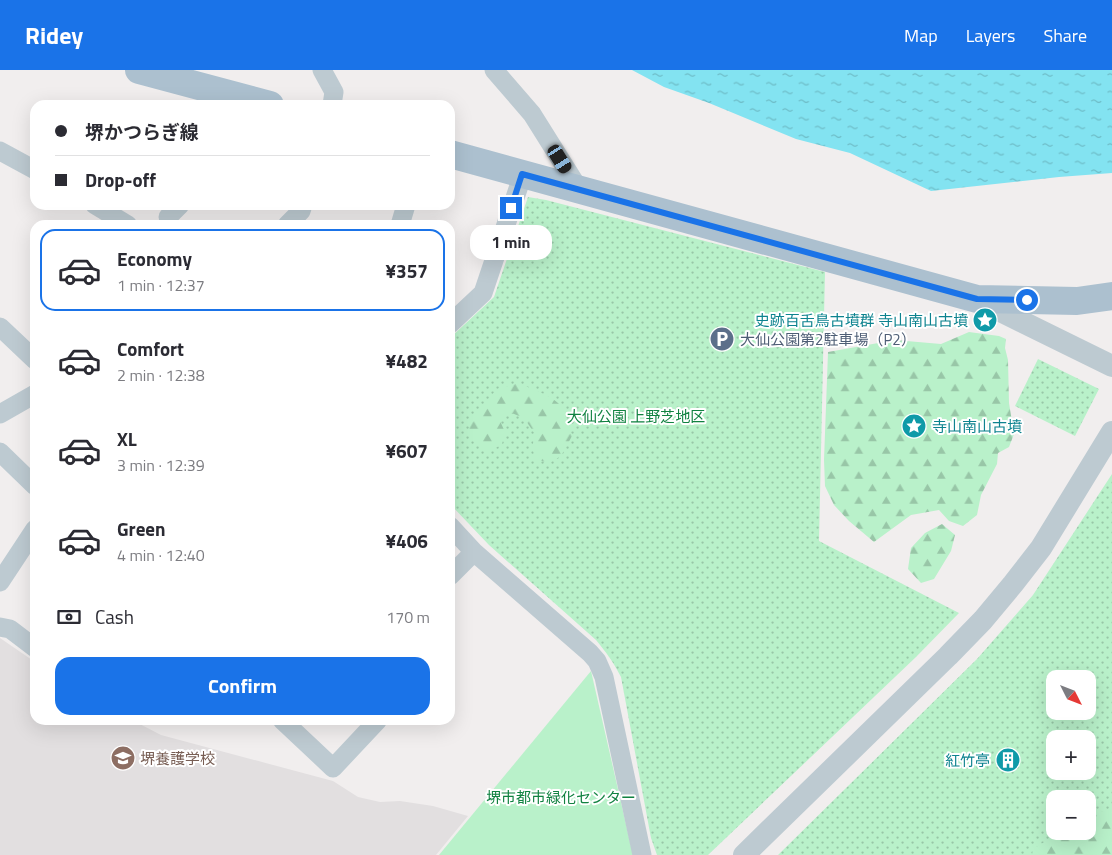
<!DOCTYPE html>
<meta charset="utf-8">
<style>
:root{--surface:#fff;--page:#f7f7f7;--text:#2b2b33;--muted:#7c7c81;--line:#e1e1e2;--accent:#1a73e8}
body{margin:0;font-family:"Titillium Web","Noto Sans JP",sans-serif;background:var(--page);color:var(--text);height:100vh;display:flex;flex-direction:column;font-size:19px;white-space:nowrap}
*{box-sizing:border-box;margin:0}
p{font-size:16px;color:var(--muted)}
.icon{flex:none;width:28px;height:28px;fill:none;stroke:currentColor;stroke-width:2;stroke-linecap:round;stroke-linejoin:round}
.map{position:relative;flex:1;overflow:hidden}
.panel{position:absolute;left:30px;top:150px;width:425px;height:505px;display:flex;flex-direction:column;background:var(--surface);border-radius:15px;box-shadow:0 5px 20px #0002}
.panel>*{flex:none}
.hud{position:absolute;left:30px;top:30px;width:425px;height:110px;border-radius:15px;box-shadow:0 5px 20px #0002;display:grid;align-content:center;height:110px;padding:0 25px;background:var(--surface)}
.needle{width:32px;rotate:132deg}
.controls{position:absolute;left:1046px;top:600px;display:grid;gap:10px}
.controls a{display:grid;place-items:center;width:50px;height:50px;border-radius:10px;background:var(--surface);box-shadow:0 5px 20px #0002;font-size:25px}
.end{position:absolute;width:22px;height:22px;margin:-11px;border:6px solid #1a73e8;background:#fff;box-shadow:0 0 0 2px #fff}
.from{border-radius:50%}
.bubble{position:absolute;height:35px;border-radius:15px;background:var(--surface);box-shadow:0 5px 20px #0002;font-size:16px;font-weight:700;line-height:35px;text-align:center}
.car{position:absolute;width:15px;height:30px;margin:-15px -8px;border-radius:6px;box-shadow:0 0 4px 1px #0007;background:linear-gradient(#222 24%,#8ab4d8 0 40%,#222 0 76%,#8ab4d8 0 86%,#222 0)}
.hud b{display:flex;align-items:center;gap:18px;height:48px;font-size:19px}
.hud b+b{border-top:1px solid var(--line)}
.hud i{width:12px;height:12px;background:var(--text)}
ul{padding:9px 0 0;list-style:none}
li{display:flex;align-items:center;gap:15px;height:82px;margin:0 10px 8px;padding:0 15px;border:2px solid transparent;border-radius:15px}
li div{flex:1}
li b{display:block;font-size:19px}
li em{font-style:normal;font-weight:700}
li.selected{border-color:var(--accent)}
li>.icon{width:45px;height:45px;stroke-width:1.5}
.pay{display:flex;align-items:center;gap:12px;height:55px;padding:0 25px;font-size:19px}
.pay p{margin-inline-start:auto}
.cta{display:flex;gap:10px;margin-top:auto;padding:10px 25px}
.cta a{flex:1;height:58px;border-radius:15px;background:var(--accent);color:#fff;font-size:20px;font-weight:700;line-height:58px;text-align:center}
header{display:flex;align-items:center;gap:30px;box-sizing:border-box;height:70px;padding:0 25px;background:var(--accent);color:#fff}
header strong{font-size:24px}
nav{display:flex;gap:28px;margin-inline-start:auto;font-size:18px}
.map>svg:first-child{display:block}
.education{fill:#e2dfe0}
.grass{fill:url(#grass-dots);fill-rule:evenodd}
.forest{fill:url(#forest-firs)}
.garden{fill:#b9f1ca}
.water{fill:url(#water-ripples)}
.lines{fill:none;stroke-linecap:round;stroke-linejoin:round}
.minor{stroke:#bdcad1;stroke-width:19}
.tertiary{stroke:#bdcad1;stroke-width:22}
.primary{stroke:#acc0cf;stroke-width:28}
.route{stroke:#1a73e8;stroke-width:6}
.labels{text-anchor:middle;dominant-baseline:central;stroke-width:4;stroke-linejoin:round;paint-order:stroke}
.culture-label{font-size:15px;fill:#0d838f;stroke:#fff;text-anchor:end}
.service-label{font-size:15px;fill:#4e5e75;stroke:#fff;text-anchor:start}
.park-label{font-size:15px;fill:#118241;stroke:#fff}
.education-label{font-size:15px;fill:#785e54;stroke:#fff;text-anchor:start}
</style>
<header>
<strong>Ridey</strong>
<nav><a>Map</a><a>Layers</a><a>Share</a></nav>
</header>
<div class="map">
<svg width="1112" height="785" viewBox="0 0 1112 785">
<defs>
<pattern id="grass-dots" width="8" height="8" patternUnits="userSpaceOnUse" patternTransform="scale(1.25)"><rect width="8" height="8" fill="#b9f1ca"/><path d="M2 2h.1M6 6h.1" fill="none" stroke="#98c6a7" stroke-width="1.8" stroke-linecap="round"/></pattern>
<pattern id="forest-firs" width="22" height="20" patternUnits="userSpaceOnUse" patternTransform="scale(1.25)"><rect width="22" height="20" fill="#b9f1ca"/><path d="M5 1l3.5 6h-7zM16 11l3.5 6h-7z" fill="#98c6a7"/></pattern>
<pattern id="water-ripples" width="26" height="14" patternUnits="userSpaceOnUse" patternTransform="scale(1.25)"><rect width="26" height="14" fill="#83e3f1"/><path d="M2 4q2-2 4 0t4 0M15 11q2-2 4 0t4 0" fill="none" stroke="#6dbbc6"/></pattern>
</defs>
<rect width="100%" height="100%" fill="#f1eeee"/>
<!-- education -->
<path class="education" d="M0 568 35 592V650H132L161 665 333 711 358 727 380 732 400 731 433 736 468 746 436 785H0Z"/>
<!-- grass -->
<path class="grass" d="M528 127 546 130 825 202 819 471 959 543 916 587 708 785H657L651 768 621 607C614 593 606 582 596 570L489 475 450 434V268L494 227Z
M1038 289 1099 319 1075 366 1015 336Z
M1112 404V785H778L977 589 1033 525ZM1055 609H1088V641H1055ZM1055 669H1088V701H1055ZM1055 729H1088V761H1055Z"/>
<!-- forest -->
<path class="forest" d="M969 262 999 266 1006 269 1005 278 1008 290 1009 333 1014 364 1009 377 998 383 997 394 981 425 977 445 963 456 949 451 939 440 911 445 874 472 849 451 834 435 825 416 824 390 828 282 895 270 941 274Z
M519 313C531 319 548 324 558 333 566 340 569 356 572 366L561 386 549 393 536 389 532 378 535 364 524 348 507 341 500 351 505 362 502 374 489 382 472 370 468 353 497 319Z
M942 454 955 465 951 481 934 509 921 513 908 499 911 478 925 463Z
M1112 738V785H1032L1033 779 1062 761H1088V746Z"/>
<!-- garden -->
<path class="garden" d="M591 601 633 785H439Z"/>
<!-- water -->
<path class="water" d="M632 0H1112V103L1059 107 931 121 850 83 796 69 709 33 664 17Z"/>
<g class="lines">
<!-- minor -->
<path class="minor" d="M322 0 334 22 332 35
M494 0 532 44 579 119
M0 81 35 100
M95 135 128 155
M168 147 180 135
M287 155 301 141 303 135
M400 155 406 135
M450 254 483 223 523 104
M0 257 35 290
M0 344 35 324
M0 382 35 416
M450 456 474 482 590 583 597 591 604 607 642 785
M450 506 474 482
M0 512 35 459
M0 557 10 559 35 578
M282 650 333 698 378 650"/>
<!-- tertiary -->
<path class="tertiary" d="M978 230 1112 296
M744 785 948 586 983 550 1013 514 1041 478 1112 362"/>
<!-- primary -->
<path class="primary" d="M139 0 270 35
M450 84 977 229 1077 231 1112 226"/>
</g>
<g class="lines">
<!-- route -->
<path class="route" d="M511 138 522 104 977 229 1027 230"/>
</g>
<!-- icons -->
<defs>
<symbol id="sight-disc" viewBox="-11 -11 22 22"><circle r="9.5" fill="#0f9aa8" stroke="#fff"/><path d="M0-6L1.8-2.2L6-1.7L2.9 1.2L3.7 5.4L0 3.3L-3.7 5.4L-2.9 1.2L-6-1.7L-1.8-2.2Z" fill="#fff"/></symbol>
<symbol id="parking-disc" viewBox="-11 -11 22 22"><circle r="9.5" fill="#5c6f8a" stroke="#fff"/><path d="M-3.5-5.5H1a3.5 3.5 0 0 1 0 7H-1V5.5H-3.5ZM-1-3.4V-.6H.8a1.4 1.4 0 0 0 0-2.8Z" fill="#fff"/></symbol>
<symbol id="school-disc" viewBox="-11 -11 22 22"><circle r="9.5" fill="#8d6e63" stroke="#fff"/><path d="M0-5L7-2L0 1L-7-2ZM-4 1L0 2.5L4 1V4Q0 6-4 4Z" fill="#fff"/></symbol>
<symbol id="building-disc" viewBox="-11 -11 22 22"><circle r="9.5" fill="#0f9aa8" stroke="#fff"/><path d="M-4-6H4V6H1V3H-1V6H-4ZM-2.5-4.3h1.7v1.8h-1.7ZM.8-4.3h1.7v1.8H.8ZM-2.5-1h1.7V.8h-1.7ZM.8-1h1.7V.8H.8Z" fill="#fff"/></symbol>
</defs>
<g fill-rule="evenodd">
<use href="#sight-disc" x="971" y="236" width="28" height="28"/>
<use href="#parking-disc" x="708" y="255" width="28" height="28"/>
<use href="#sight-disc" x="900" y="342" width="28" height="28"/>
<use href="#school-disc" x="109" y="674" width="28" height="28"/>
<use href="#building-disc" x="994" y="676" width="28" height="28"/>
</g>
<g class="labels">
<!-- culture labels -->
<g class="culture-label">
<text x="968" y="250">史跡百舌鳥古墳群 寺山南山古墳</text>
<text x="932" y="356" text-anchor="start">寺山南山古墳</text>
<text x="990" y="690">紅竹亭</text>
</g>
<!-- service labels -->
<g class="service-label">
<text x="740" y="269">大仙公園第2駐車場（P2）</text>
</g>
<!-- park labels -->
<g class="park-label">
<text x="636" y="346">大仙公園 上野芝地区</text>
<text x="561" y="727">堺市都市緑化センター</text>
</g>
<!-- education labels -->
<g class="education-label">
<text x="140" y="688">堺養護学校</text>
</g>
</g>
</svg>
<div class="controls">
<a><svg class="needle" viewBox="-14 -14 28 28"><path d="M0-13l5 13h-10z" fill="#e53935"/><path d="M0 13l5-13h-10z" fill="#7c7c81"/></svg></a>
<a>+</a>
<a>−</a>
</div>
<i class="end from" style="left:1027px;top:230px"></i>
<i class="end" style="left:511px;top:138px"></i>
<div class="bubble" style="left:470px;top:155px;width:82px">1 min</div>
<i class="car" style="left:560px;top:89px;rotate:148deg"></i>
<div class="hud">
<b><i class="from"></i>堺かつらぎ線</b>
<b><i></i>Drop-off</b>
</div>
<section class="panel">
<ul>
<li class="selected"><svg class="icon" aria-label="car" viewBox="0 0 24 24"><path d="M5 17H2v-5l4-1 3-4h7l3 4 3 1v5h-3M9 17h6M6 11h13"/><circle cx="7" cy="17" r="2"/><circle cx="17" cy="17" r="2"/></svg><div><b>Economy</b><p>1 min · 12:37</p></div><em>¥357</em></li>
<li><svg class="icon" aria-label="car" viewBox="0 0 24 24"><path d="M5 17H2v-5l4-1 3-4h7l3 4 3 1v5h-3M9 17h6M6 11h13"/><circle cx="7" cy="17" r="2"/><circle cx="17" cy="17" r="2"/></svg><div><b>Comfort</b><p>2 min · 12:38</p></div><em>¥482</em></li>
<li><svg class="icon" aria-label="car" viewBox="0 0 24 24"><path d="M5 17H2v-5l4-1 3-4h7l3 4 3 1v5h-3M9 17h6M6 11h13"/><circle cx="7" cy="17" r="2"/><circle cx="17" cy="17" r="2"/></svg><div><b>XL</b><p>3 min · 12:39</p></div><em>¥607</em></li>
<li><svg class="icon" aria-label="car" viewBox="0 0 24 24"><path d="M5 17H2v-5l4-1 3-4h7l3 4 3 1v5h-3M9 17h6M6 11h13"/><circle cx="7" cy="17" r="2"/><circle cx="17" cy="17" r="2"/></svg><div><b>Green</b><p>4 min · 12:40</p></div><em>¥406</em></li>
</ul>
<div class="pay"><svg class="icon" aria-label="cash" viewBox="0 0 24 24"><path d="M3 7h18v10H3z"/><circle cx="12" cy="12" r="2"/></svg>Cash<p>170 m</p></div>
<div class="cta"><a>Confirm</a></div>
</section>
</div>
